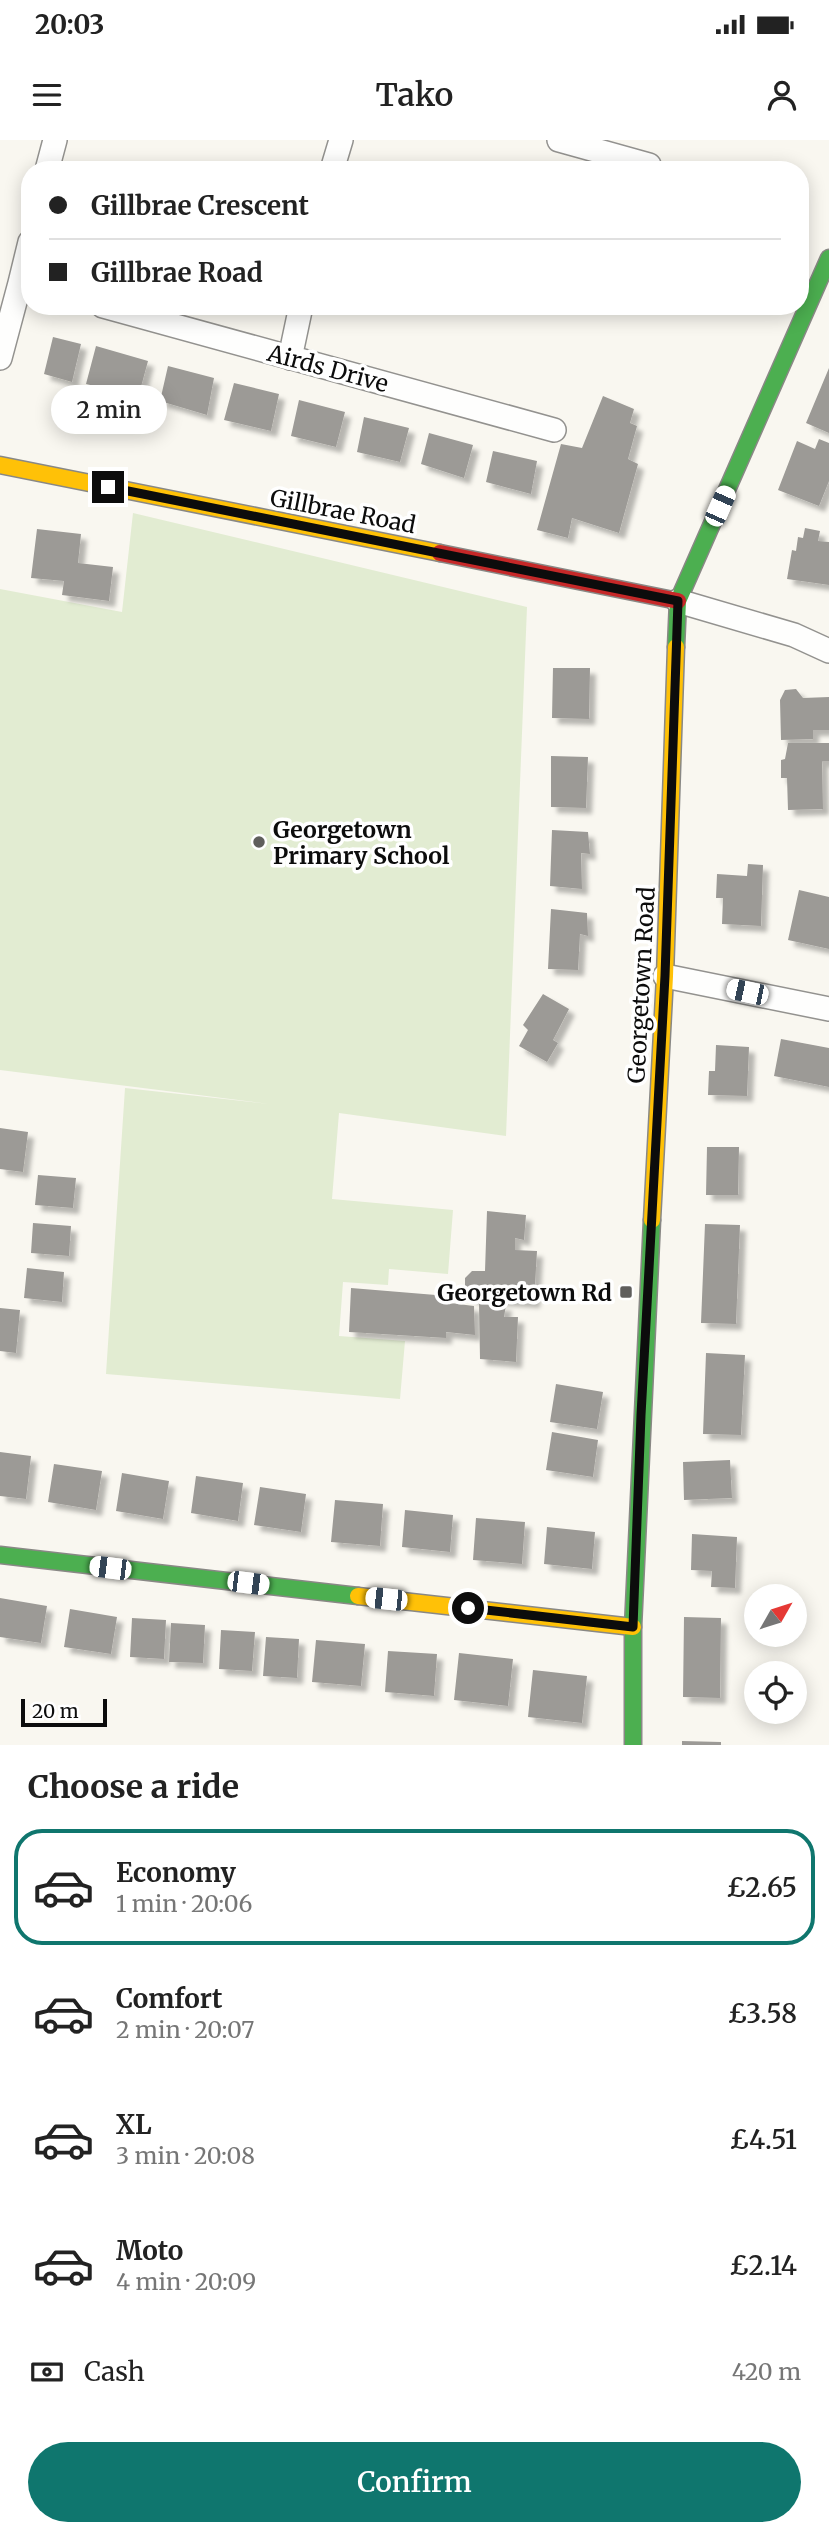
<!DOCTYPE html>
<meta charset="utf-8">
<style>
:root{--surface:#fff;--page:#f2f2f2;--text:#222;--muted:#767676;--line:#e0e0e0;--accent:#0f766e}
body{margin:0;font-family:Merriweather,serif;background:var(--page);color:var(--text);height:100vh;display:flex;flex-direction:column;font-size:26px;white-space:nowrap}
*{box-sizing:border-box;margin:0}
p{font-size:23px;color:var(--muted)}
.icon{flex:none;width:38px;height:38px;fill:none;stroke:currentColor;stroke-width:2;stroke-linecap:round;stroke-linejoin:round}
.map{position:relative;height:1605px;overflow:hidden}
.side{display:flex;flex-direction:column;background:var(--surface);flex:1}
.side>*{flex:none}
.hud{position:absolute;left:21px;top:21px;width:788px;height:154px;border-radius:28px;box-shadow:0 4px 18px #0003;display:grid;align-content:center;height:154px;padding:0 28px;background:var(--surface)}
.needle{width:46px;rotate:51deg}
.tools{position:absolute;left:744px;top:1444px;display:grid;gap:14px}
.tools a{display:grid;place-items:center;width:63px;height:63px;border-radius:50%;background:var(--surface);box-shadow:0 4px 18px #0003;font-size:35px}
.scale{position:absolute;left:21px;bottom:18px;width:86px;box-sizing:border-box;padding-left:7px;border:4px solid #0c0c0c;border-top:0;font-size:19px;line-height:24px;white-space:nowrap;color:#0c0c0c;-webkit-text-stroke:5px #fff;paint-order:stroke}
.end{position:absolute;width:32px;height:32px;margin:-16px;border:9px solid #0c0c0c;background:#fff;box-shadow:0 0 0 4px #fff}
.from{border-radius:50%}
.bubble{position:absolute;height:49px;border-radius:24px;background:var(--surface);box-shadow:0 4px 18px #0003;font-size:23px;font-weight:600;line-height:49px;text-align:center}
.car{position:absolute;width:21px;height:42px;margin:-21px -10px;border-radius:9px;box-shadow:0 0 5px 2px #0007;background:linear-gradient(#fff 24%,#345 0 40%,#fff 0 76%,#345 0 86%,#fff 0)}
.hud b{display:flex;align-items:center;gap:24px;height:66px;font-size:26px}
.hud b+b{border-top:2px solid var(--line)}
.hud i{width:18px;height:18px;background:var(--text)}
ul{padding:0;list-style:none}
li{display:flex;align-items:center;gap:21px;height:116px;margin:0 14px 10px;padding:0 14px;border:4px solid transparent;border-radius:28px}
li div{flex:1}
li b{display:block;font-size:26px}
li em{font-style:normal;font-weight:600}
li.selected{border-color:var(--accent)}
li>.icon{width:63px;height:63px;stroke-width:1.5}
h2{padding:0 28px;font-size:32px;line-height:84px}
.pay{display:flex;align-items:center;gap:18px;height:77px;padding:0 28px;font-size:26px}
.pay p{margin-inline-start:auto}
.primary-button{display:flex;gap:14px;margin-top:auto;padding:14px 28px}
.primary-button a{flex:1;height:80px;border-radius:42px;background:var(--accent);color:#fff;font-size:28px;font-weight:600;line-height:80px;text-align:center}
.status{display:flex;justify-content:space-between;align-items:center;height:49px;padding:0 35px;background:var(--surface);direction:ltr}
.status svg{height:19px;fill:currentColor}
header{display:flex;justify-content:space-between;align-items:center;height:91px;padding:0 28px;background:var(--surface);font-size:32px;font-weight:600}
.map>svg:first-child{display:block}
.green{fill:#e2ecd2}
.building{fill:#9c9a96;filter:url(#shadow)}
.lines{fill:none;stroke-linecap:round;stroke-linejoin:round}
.street-casing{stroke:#93928f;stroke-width:26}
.fast-casing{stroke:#898885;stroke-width:19}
.slow-casing{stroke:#898885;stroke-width:19}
.jam-casing{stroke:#898885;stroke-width:19}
.street{stroke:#fefefd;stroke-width:23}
.fast{stroke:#4caf50;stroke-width:16}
.slow{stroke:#ffc107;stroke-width:16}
.jam{stroke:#c62828;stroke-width:16}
.route{stroke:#0c0c0c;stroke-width:9}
.poi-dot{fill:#5f5e5c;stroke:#fff;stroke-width:2.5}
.labels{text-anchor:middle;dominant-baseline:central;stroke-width:7;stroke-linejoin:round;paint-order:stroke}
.street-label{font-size:23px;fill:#0c0c0c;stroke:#fff}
.poi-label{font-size:23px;font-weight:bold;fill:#0c0c0c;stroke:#fff;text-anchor:start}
</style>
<div class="status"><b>20:03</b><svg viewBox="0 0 49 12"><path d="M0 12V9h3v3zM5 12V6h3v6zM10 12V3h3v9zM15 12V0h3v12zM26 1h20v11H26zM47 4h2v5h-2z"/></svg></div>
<header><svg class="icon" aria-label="menu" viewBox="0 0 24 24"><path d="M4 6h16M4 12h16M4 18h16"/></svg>Tako<svg class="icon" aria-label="person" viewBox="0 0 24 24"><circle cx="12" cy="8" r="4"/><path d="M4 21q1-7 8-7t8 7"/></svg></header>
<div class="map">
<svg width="829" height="1605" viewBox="0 0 829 1605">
<defs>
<filter id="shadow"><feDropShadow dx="6" dy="6" stdDeviation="2" flood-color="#0004"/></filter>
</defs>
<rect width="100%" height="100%" fill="#f9f7f0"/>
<!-- green -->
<path class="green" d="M133 373 527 467 506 996 339 973 332 1059 453 1070 448 1134 389 1129 388 1145 343 1142 339 1196 405 1201 400 1259 106 1234 125 948 269 964 0 930V449L122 472Z"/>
<!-- building -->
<path class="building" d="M53 197 81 204 72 242 44 234Z
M96 206 148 221 135 269 111 263 116 251 86 244Z
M168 226 214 238 207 275 160 261Z
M829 228V293L806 283Z
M234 243 279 254 271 291 224 280Z
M603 256 634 269 630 283 637 286 628 319 638 324 619 393 572 378 568 398 537 390 561 304 582 308Z
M299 260 345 272 336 307 291 296Z
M364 277 409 288 400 322 357 312Z
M429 293 473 305 464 338 421 324Z
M819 299 829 303V341L819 366 778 350 797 301 815 309Z
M493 311 537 321 531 354 486 342Z
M805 388 820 391 818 401 829 402V445L787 439 792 410 796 411 798 397 803 398Z
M37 389 81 394 78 423 113 427 109 461 62 455 64 441 31 438Z
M553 528H590L589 579 552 578Z
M796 549 803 558 829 557V590H813V599L781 600 780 560 785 550Z
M788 603H829V621H822L823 669 788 670 787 638H781V620L785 619Z
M551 616 588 617 586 668 551 667Z
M552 690 588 692 590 714 581 713 582 749 550 746Z
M748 724 763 725 761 786 722 784 723 758H716L717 734 747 736Z
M799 750 829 757V809L788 800Z
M551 769 587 773 588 796 580 794 578 830 548 829Z
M543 854 569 869 553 900 558 903 547 922 519 906 528 890 523 885Z
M781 899 829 908V947L774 936Z
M716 905 749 907 747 956 708 955 709 931H715Z
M0 988 28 992 23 1032 0 1029Z
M707 1007H739L738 1055H706Z
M38 1035 76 1038 73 1068 35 1065Z
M487 1071 526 1075 524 1100 515 1098V1110L537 1111 534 1162 470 1158 465 1150V1138L472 1131H485Z
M33 1083 71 1086 69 1116 31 1113Z
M705 1084 740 1085 736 1184 701 1183Z
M27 1128 64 1132 62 1162 24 1158Z
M351 1148 448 1156 450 1163 474 1166 475 1195 446 1192V1198L349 1192Z
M479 1164 506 1165 504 1177H518L516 1222 480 1219Z
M0 1168 20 1170 16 1213 0 1211Z
M706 1213 745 1215 741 1295 703 1294Z
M556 1244 603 1252 597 1289 550 1282Z
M552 1292 598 1300 593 1337 546 1330Z
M0 1312 31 1316 26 1359 0 1356Z
M730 1320 732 1358 684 1360 683 1322Z
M54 1324 102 1331 96 1370 48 1362Z
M122 1333 169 1341 163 1379 116 1371Z
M196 1336 243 1343 238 1381 191 1373Z
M260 1347 306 1354 301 1392 254 1385Z
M335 1360 383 1364 380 1406 331 1402Z
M405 1370 453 1375 450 1412 402 1407Z
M476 1378 525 1382 522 1424 473 1420Z
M547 1387 595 1392 592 1429 544 1424Z
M692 1394 737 1397 735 1448 711 1447 712 1431 691 1430Z
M0 1458 47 1466 41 1503 0 1497Z
M70 1469 117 1477 111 1514 64 1507Z
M684 1477 721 1478 720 1558 683 1557Z
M132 1478 166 1480 164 1519 130 1517Z
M171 1483 205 1485 203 1523 169 1522Z
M221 1490 255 1492 252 1531 219 1529Z
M266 1497 299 1499 297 1538 263 1536Z
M316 1500 365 1504 361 1546 312 1542Z
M388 1511 437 1514 434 1556 385 1552Z
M459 1513 513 1519 508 1566 454 1560Z
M533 1530 587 1536 582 1583 528 1577Z
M682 1601 721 1602V1605H682Z"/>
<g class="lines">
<defs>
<path id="street" d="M559 0 649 25
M47 30 55 0
M332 30 341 0
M30 102 20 143 30 146
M103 166 554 290
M0 218 20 143
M290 218 301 166
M678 461 794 495 829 511
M665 836 829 869"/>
<path id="fast" d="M676 507 678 461 829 118
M0 1415 358 1456
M633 1605V1487L652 1080"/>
<path id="slow" d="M0 325 440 413
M652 1080 665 836 676 507
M358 1456 633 1487"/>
<path id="jam" d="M440 413 678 461"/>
</defs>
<!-- street casing -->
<use href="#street" class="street-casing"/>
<!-- fast casing -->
<use href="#fast" class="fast-casing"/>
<!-- slow casing -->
<use href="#slow" class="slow-casing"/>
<!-- jam casing -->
<use href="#jam" class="jam-casing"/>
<!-- street -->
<use href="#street" class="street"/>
<!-- fast -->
<use href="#fast" class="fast"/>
<!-- slow -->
<use href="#slow" class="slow"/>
<!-- jam -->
<use href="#jam" class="jam"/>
</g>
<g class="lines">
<!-- route -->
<path class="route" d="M108 347 678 461 665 836 641 1275 633 1487 468 1468"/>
</g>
<!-- markers -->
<g class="poi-dot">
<circle cx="259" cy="702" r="7"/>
<rect x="619" y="1145" width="14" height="14" rx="3.5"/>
</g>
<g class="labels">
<!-- street labels -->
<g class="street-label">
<text transform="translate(328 228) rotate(15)">Airds Drive</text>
<text transform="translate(343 371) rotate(11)">Gillbrae Road</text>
<text transform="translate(641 845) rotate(-87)">Georgetown Road</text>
</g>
<!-- poi labels -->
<g class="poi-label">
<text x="273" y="689">Georgetown<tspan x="273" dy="26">Primary School</tspan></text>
<text x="612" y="1152" text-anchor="end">Georgetown Rd</text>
</g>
</g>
</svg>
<div class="tools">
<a><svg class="needle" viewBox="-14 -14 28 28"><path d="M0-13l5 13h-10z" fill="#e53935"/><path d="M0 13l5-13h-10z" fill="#767676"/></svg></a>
<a><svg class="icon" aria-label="locate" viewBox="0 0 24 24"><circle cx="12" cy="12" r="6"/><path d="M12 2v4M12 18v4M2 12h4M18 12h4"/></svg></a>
</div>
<div class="scale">20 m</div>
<i class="end from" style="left:468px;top:1468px"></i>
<i class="end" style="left:108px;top:347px"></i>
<div class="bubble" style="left:51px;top:245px;width:116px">2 min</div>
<i class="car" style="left:720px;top:366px;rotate:24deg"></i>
<i class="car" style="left:747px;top:852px;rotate:282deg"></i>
<i class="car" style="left:110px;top:1428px;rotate:277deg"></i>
<i class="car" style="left:248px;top:1443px;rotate:97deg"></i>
<i class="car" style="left:386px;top:1459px;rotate:276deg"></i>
<div class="hud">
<b><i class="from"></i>Gillbrae Crescent</b>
<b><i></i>Gillbrae Road</b>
</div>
</div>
<section class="side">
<h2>Choose a ride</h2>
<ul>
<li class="selected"><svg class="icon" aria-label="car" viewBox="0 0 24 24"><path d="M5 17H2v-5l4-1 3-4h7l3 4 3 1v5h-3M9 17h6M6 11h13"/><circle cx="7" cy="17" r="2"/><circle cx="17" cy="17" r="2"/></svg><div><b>Economy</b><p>1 min · 20:06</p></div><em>£2.65</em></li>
<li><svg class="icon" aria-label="car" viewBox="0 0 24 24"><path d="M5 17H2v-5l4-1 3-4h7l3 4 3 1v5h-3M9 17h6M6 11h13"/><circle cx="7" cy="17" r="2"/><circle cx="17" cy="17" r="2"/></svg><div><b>Comfort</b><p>2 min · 20:07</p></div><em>£3.58</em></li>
<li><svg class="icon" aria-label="car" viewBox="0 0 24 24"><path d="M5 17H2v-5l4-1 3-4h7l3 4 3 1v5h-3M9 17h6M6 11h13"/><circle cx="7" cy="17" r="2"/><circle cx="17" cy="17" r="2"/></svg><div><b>XL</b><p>3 min · 20:08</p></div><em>£4.51</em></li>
<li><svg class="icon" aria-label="car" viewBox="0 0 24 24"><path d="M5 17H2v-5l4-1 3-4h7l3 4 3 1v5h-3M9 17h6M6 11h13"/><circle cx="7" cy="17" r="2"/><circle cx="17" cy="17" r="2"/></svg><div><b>Moto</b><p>4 min · 20:09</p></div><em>£2.14</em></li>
</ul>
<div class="pay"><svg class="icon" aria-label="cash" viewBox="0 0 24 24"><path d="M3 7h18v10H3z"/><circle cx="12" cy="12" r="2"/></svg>Cash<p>420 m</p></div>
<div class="primary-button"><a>Confirm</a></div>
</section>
